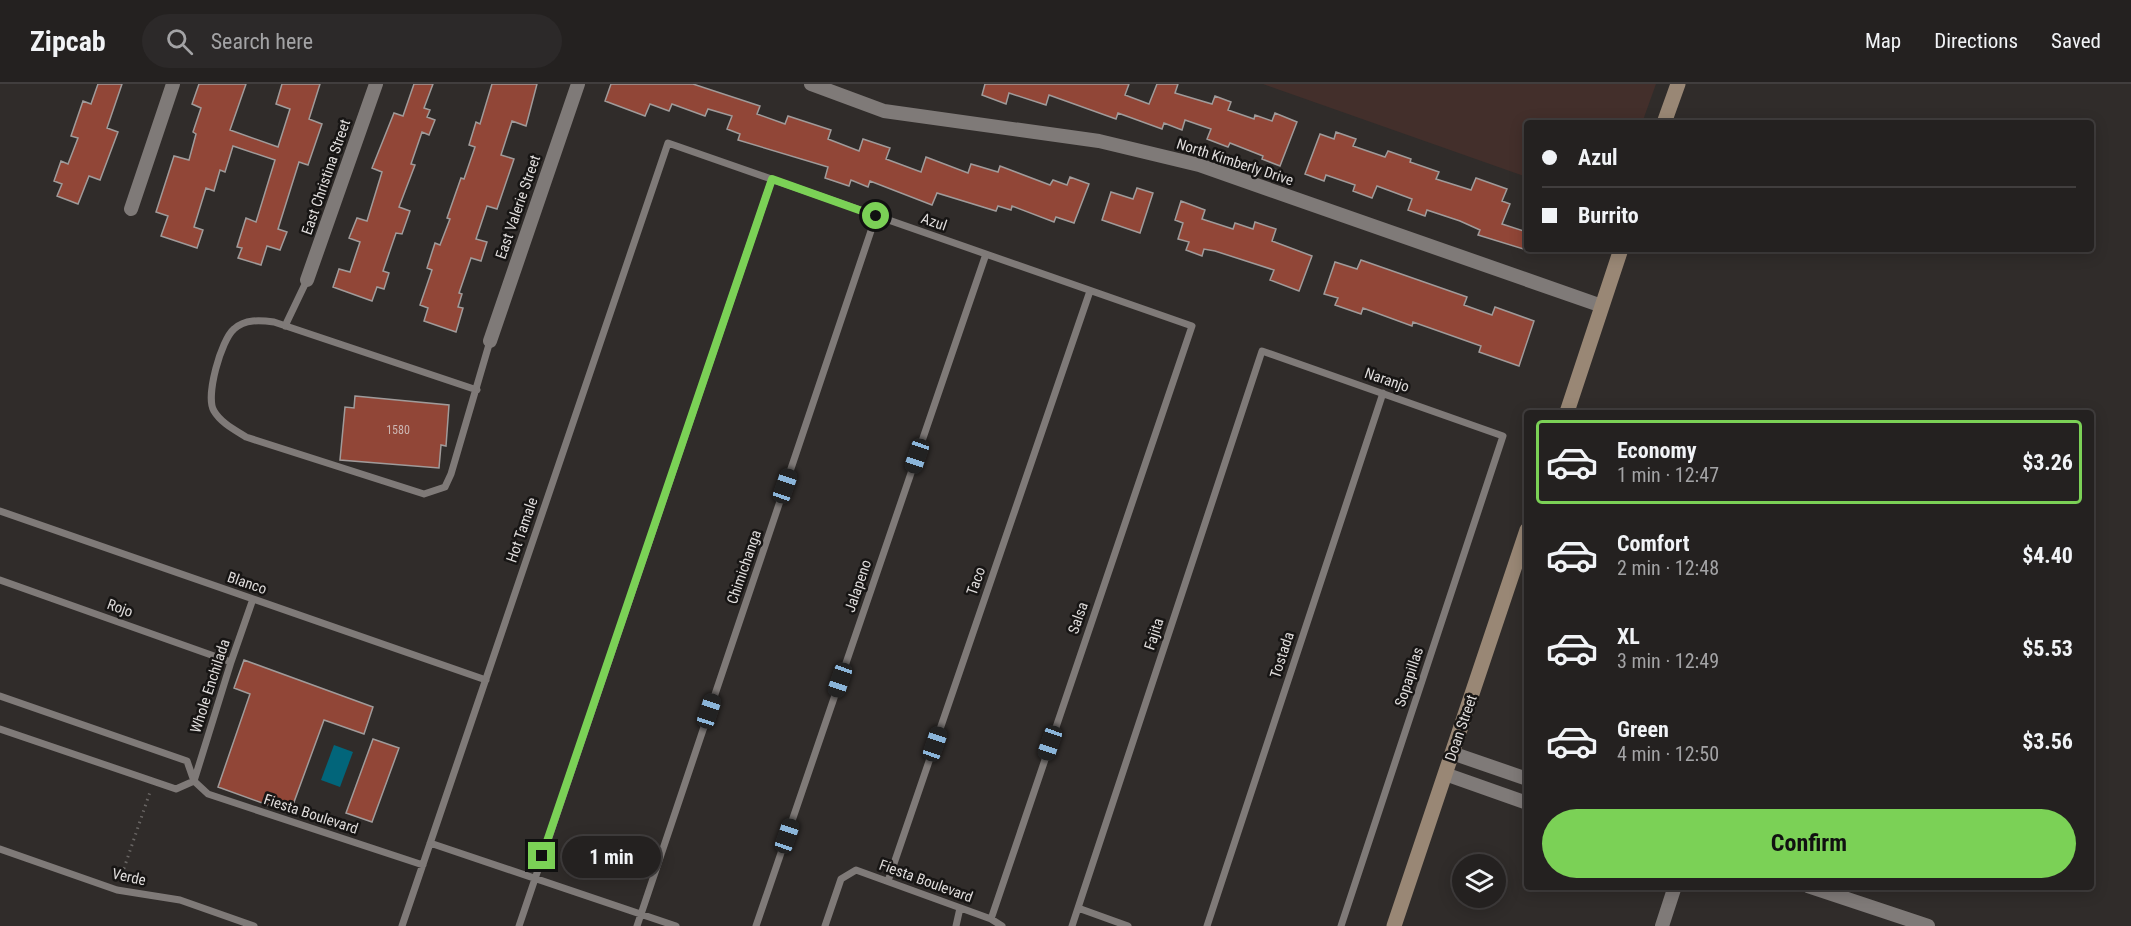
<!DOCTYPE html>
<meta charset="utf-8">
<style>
:root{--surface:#242120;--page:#2c2929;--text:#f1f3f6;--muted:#a3a3a5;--line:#413e3e;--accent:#7bd156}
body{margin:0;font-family:"Roboto Condensed",sans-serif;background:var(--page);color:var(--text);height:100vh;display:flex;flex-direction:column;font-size:22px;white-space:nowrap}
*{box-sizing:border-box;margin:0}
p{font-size:20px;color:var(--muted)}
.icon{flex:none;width:33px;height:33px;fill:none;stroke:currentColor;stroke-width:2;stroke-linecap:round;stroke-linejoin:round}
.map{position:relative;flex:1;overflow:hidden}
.panel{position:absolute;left:1524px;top:326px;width:570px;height:480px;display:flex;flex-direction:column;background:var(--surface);border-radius:6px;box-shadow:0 3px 15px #0003,0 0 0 2px var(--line)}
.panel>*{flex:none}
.top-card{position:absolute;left:1524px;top:36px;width:570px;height:132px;border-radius:6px;box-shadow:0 3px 15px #0003,0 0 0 2px var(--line);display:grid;align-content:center;height:132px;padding:0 18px;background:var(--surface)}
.tools{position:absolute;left:1452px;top:770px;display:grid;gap:12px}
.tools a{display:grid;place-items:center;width:54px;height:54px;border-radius:50%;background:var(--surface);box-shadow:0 3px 15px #0003,0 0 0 2px var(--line);font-size:30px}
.end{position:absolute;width:27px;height:27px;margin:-14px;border:8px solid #7bd156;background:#111;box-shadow:0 0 0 3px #111}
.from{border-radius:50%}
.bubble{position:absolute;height:42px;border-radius:21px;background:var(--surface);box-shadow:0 3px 15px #0003,0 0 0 2px var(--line);font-size:20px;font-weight:700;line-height:42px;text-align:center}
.car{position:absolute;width:18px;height:36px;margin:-18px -9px;border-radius:8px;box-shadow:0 0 4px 2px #0007;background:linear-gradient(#222 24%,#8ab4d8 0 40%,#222 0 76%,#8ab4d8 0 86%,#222 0)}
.top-card b{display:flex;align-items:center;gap:21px;height:57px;font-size:22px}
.top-card b+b{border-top:2px solid var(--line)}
.top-card i{width:15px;height:15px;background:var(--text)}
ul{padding:10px 0 0;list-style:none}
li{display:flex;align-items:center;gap:18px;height:84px;margin:0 12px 9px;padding:0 6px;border:3px solid transparent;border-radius:6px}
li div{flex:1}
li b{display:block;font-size:22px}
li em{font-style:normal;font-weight:700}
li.active{border-color:var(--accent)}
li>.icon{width:54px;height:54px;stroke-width:1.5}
.action{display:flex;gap:12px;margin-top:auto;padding:12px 18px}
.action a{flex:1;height:69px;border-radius:36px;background:var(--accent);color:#111;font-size:24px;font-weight:700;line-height:69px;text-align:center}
header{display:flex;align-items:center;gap:36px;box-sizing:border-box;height:84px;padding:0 30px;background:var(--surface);border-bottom:2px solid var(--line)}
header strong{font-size:28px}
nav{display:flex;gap:33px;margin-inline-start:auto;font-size:21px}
.search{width:420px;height:54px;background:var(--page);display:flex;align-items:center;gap:15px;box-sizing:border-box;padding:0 21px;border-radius:33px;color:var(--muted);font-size:22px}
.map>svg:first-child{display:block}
.education{fill:#432f2b}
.water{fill:#02657a}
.building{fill:#914637;stroke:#a09b9a;stroke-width:1.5}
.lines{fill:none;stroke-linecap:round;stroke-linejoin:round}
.path{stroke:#696664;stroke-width:3;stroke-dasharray:1.5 4.5;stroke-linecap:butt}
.lane{stroke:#7f7a78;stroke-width:7}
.street{stroke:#7f7a78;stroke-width:14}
.secondary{stroke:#998775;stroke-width:15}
.route{stroke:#7bd156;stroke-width:8}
.labels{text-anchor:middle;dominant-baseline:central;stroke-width:5;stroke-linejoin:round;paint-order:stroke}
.number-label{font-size:12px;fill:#ccb6b2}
.street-label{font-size:15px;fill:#dfdcdb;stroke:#171514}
</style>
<header>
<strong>Zipcab</strong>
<div class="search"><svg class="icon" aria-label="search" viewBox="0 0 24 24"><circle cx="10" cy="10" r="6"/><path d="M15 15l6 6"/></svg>Search here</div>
<nav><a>Map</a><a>Directions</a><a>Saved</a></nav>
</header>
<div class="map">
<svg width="2131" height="842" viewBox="0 0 2131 842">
<rect width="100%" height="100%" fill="#302c2a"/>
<!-- education -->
<path class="education" d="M1263 0H1656L1642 39H1527V93Z"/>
<!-- water -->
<path class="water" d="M334 661 353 668 340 703 321 696Z"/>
<!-- building -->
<path class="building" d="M98 0H122L107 44 118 48 100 96 89 92 78 120 57 112 62 100 54 97 61 77 68 80 78 54 71 52 83 17 91 20Z
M199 0H246L230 46 278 63 290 25 276 20 282 0H320L309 35 322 40 308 81 299 78 278 145 287 148 280 166 267 162 261 181 238 174 242 164 237 163 246 134 256 138 275 76 233 62 225 88 220 86 214 107 206 104 194 143 203 146 197 164 161 152 168 132 156 128 174 72 189 76 196 50 193 48 201 24 192 20Z
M414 0H433L424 24 430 26 427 33 435 36 429 51 422 48 411 80 415 81 399 123 410 127 402 150 396 149 383 187 389 189 384 205 377 203 372 217 333 203 339 185 350 188 360 158 349 154 357 134 367 137 382 88 372 84 394 29 403 32Z
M492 0H537L526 42 512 37 501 71 514 75 497 125 487 122 476 155 487 158 481 177 471 174 459 209 462 210 458 223 463 224 456 248 424 237 428 224 420 221 432 186 427 184 435 159 440 161 450 135 447 134 461 94 464 95 475 63 469 61 476 38 480 40Z
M611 0H693L760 22 757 30 785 40 788 32 831 46 828 55 859 67 863 55 890 64 886 75 921 88 926 73 968 89 971 80 998 88 1000 82 1050 101 1053 96 1067 101 1070 93 1089 100 1074 139 1056 133 1054 138 1012 122 1011 126 998 122 996 127 937 109 932 121 870 97 868 103 851 96 849 102 825 94 828 83 738 56 740 50 727 45 732 32 708 25 705 32 672 20 669 27 650 20 645 32 605 17Z
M985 0H1129L1125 11 1149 20 1157 0H1178L1175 9 1212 20 1215 12 1231 18 1228 26 1254 35 1255 31 1272 37 1275 29 1297 38 1280 82 1262 75 1263 72 1230 59 1228 63 1207 55 1211 45 1185 36 1182 46 1164 39 1162 45 1118 29 1116 35 1049 11 1046 21 1009 9 1006 20 982 11Z
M1336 48 1356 55 1353 62 1385 73 1388 67 1411 75 1410 78 1439 88 1436 95 1471 106 1476 94 1507 105 1502 117 1510 120 1502 140 1527 148V166L1478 151 1480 146 1460 137 1427 126 1425 132 1408 126 1412 115 1377 102 1372 114 1353 107 1355 101 1326 91 1324 97 1305 90 1320 50 1334 55Z
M1137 104 1153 109 1140 149 1102 136 1111 108 1133 115Z
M1181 117 1205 126 1202 135 1233 145 1235 139 1253 145 1255 138 1276 145 1272 157 1312 172 1299 207 1270 196 1274 186 1215 167 1204 165 1202 172 1186 166 1189 158 1178 155 1183 139 1175 136Z
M1361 176 1467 213 1464 221 1492 231 1495 223 1534 237 1519 282 1479 268 1481 262 1413 238 1412 242 1363 224 1361 230 1335 221 1338 214 1324 210 1335 178 1357 185Z
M355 312 449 321 446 362 441 361 439 384 340 376 345 323 354 324Z
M244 576 373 623 364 650 324 636 290 729 218 703 250 610 234 604Z
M373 655 399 664 372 738 346 729Z"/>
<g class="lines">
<!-- path -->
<path class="path" d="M120 796 150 708"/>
<!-- lane -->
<path class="lane" d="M285 242 307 196
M477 306 274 238C260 236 245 235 234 245 221 256 205 313 214 327 221 339 235 346 246 353L424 410 445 403 451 390 490 257
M0 427 486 596
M0 496 231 578
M0 612 187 677 194 697 208 710 423 781
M0 645 176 705 194 697
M194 697 231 578 253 515
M430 759 676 842
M0 765 117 806 180 816 254 842
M888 797 1090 207
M1078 824 1128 842
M402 842 668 59 1192 242 991 835
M519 842 772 95
M637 842 876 132
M756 842 986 170
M825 842 841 795 856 786 991 835 1002 842
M956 842 960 824
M1072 842 1262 267 1503 352 1341 842
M1207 842 1383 309"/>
<!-- street -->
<path class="street" d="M811 0 884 27 1099 57 1199 81 1602 222
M131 125 173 0
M307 196 376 0
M490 257 578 0
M1452 669 1527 695
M1445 690 1527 719
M1808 802 1928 842
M1662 842 1675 802"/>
<!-- secondary -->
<path class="secondary" d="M1664 39 1678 0
M1567 328 1621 165
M1394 842 1527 446"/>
</g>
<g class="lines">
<!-- route -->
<path class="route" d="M542 772 772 95 876 132"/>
</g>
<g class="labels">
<!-- number labels -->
<g class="number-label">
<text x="398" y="346">1580</text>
</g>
<!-- street labels -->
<g class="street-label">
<text transform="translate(1235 78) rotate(18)">North Kimberly Drive</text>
<text transform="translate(326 93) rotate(-71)">East Christina Street</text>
<text transform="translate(518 123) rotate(-71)">East Valerie Street</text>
<text transform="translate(934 138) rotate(19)">Azul</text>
<text transform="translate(1387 296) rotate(19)">Naranjo</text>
<text transform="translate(522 446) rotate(-71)">Hot Tamale</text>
<text transform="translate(744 483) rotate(-71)">Chimichanga</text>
<text transform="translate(976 497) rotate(-71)">Taco</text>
<text transform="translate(247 499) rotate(19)">Blanco</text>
<text transform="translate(858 502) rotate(-71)">Jalapeno</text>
<text transform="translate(120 524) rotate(20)">Rojo</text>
<text transform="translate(1078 534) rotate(-71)">Salsa</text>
<text transform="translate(1154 550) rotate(-72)">Fajita</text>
<text transform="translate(1282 571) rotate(-72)">Tostada</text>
<text transform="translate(1409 593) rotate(-72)">Sopapillas</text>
<text transform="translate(210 602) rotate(-72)">Whole Enchilada</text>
<text transform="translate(1461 644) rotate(-71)">Doan Street</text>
<text transform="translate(311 730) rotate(18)">Fiesta Boulevard</text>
<text transform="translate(129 793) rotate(12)">Verde</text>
<text transform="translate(926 797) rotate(20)">Fiesta Boulevard</text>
</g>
</g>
</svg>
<div class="tools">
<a><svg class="icon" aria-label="layers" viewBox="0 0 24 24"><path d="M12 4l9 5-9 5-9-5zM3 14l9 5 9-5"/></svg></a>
</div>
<i class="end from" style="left:876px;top:132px"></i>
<i class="end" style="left:542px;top:772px"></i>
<div class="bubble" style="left:562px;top:752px;width:99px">1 min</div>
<i class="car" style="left:917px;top:372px;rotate:199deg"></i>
<i class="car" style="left:785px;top:402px;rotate:19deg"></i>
<i class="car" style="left:840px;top:596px;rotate:199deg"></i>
<i class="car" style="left:709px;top:627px;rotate:18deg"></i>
<i class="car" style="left:1050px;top:659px;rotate:199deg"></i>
<i class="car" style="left:935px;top:660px;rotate:19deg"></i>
<i class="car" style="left:787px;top:752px;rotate:19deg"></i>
<div class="top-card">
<b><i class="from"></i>Azul</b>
<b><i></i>Burrito</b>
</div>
<section class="panel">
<ul>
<li class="active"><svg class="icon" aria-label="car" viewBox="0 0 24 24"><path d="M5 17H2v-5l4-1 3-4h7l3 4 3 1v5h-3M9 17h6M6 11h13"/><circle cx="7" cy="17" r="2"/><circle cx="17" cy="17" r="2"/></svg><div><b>Economy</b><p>1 min · 12:47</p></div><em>$3.26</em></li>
<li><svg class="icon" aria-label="car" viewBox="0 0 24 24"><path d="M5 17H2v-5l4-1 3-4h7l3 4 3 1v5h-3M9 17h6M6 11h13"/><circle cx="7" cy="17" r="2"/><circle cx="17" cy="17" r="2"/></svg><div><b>Comfort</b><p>2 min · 12:48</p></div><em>$4.40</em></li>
<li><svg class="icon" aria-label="car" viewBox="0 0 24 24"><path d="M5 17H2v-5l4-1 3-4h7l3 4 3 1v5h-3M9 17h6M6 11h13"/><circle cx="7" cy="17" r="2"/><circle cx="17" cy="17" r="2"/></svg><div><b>XL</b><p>3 min · 12:49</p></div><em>$5.53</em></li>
<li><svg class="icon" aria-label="car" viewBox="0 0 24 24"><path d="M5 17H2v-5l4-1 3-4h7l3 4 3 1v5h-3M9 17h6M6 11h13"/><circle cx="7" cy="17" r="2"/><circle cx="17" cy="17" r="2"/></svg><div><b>Green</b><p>4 min · 12:50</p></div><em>$3.56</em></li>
</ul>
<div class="action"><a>Confirm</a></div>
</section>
</div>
